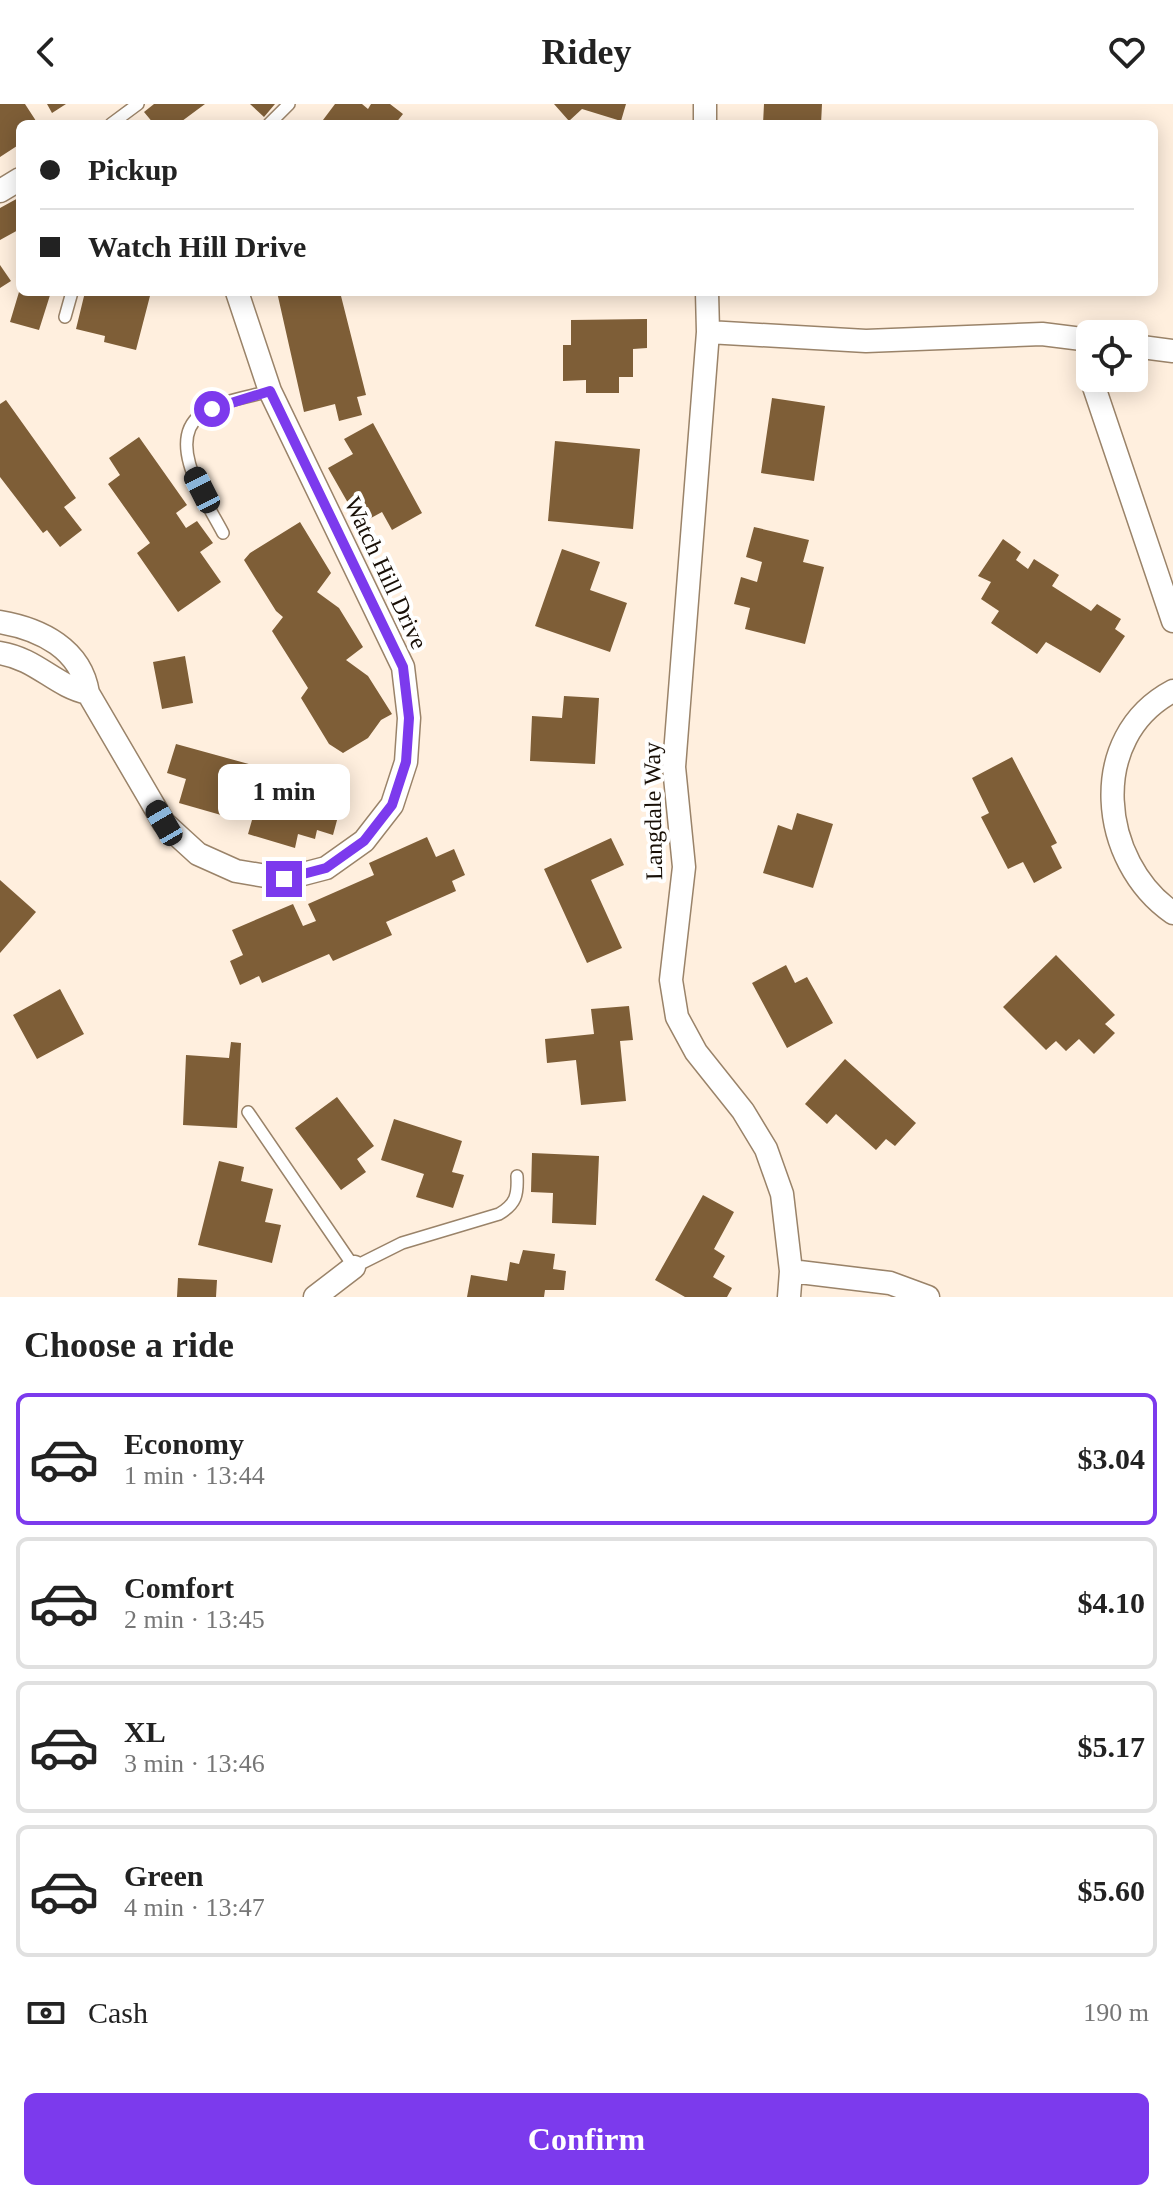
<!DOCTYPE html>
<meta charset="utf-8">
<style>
:root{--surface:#fff;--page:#f2f2f2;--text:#222;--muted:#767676;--line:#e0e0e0;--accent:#7c3aed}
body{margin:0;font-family:Georgia,serif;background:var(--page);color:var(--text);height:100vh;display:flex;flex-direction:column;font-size:30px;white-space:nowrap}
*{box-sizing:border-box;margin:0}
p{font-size:26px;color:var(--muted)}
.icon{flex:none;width:44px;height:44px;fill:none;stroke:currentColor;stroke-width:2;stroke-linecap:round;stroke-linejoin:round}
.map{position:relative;height:1193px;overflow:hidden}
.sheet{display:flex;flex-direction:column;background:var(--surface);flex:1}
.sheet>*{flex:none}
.banner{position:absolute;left:16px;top:16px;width:1142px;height:176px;border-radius:12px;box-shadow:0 4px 20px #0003;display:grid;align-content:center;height:176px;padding:0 24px;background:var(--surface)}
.tools{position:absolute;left:1076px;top:216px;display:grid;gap:16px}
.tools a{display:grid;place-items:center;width:72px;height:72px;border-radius:12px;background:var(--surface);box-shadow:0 4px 20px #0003;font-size:40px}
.end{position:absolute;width:36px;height:36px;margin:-18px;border:10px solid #7c3aed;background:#fff;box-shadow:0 0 0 4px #fff}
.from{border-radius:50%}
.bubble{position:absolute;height:56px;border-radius:12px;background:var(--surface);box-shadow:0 4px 20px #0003;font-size:26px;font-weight:700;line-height:56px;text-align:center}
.car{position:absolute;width:24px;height:48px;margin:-24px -12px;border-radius:10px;box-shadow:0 0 6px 2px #0007;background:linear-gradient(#222 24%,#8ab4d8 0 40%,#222 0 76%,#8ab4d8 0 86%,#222 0)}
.banner b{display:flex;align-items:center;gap:28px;height:76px;font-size:30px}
.banner b+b{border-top:2px solid var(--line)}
.banner i{width:20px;height:20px;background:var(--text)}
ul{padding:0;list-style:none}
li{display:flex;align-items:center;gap:24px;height:132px;margin:0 16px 12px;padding:0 8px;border:4px solid var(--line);border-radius:12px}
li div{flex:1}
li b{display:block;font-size:30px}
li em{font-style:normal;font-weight:700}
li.selected{border-color:var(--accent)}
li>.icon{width:72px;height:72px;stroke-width:1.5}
h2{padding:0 24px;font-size:36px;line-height:96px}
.pay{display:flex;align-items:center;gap:20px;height:88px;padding:0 24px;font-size:30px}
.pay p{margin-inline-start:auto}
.button{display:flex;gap:16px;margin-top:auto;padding:16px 24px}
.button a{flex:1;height:92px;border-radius:12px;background:var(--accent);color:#fff;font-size:32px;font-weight:700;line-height:92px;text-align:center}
header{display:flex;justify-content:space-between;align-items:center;height:104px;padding:0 24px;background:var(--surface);font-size:36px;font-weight:700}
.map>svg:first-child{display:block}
.building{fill:#7e5e37}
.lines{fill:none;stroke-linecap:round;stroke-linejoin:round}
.lane-casing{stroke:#9a8369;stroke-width:14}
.street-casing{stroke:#9a8369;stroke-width:25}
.lane{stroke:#fff;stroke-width:11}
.street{stroke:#fff;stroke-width:22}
.route{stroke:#7c3aed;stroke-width:10}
.labels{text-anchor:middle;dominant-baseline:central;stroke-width:8;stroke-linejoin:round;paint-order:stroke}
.street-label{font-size:24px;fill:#180f06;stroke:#fff}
</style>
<header><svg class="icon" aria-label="back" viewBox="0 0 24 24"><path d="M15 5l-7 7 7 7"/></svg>Ridey<svg class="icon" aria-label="heart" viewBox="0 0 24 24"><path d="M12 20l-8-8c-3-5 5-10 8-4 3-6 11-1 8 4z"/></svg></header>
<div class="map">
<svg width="1173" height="1193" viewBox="0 0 1173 1193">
<rect width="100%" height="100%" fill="#ffefde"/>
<!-- building -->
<path class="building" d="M0 0H25L38 20H20V40L0 53Z
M47 0H66L52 9Z
M154 0H205L178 20H154L144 8Z
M250 0H275L264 13Z
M335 0H362L368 5 371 0H390L403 10 395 20H320Z
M554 0H626L621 17 582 5 569 17Z
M764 0H822L821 20H763Z
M20 93V125L0 136V104Z
M0 161 11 177 0 184Z
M19 188H51L39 226 10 218Z
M85 188H151L136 246 104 238 105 232 76 225Z
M277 188H340L366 291 357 293 362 311 339 317 335 300 304 308Z
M647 215V244L633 245V273H619V289H586V276L563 277V241H571V216Z
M772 294 825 302 814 377 761 369Z
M6 296 76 394 64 403 82 426 60 443 47 426 43 429 0 373V300Z
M373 319 422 409 392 426 382 408 360 420 328 364 353 350 344 335Z
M139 333 187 401 176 409 186 424 197 417 213 439 200 448 221 478 178 508 137 449 150 439 108 380 120 371 109 354Z
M555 337 640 345 633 425 548 417Z
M300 418 331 469 317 488 339 504 363 543 346 556 368 572 392 610 381 616 368 634 343 649 329 640 301 594 308 584 272 527 283 513 276 507 244 456 250 449Z
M754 423 809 436 803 458 824 463 805 540 745 525 750 504 734 500 741 473 757 478 762 458 746 453Z
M1003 435 1021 448 1016 456 1028 465 1034 455 1059 471 1052 482 1091 507 1097 500 1121 515 1115 525 1125 532 1100 569 1046 538 1037 550 991 519 999 507 981 495 991 478 978 472Z
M562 445 600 458 590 486 627 499 610 548 535 522Z
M185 552 193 599 162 605 153 558Z
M564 592 599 594 595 660 530 657 532 612 562 614Z
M176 640 256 662 254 672 327 692 324 701 340 705 333 731 317 726 315 735 298 730 295 744 248 730 254 709 231 702 228 713 179 699 186 675 167 669Z
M1012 653 1057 739 1051 742 1062 764 1034 779 1023 758 1008 765 981 713 989 709 972 674Z
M797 709 833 720 813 784 763 769 778 721 792 726Z
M427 733 436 753 454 745 465 771 452 777 456 787 386 818 392 831 333 857 329 850 262 879 259 872 240 881 230 857 243 851 232 826 293 800 303 822 316 817 308 800 374 771 369 759Z
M611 734 624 761 591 776 622 844 587 859 544 765Z
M0 776 36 808 0 849Z
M1056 851 1115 911 1105 920 1115 929 1094 950 1079 935 1066 947 1056 937 1046 946 1003 903Z
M786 861 795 879 807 873 833 919 787 944 752 879Z
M60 885 84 930 37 955 13 911Z
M629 902 633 936 620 937 626 997 581 1001 576 956 547 959 545 935 594 930 591 905Z
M231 938 241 939 237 1024 183 1021 186 951 229 954Z
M845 955 916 1019 895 1042 886 1035 876 1046 836 1010 827 1020 805 1000Z
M337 993 374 1042 357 1055 366 1068 341 1086 295 1024Z
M394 1015 462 1037 452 1068 464 1071 453 1104 416 1093 424 1070 381 1056Z
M532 1049 599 1052 596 1121 552 1119 553 1089 531 1088Z
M219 1057 244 1063 241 1077 273 1085 265 1118 281 1121 272 1159 198 1141Z
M703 1091 734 1108 714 1145 725 1152 713 1173 732 1184 727 1193H685L655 1176Z
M523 1146 555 1150 553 1165 566 1167 564 1186H545L544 1193H467L471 1171 507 1177 510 1158 519 1160Z
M178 1174 217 1176 216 1193H177Z"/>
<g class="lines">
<defs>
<path id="lane" d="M111 20 138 0
M269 20 289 0
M65 213 72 188
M223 429C208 400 165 339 200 311 217 297 249 293 270 287
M248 1008 354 1163 402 1139 499 1110C516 1100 518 1091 517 1072"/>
<path id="street" d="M705 0V20
M0 87 20 75
M707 188 708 228 674 663 684 763 671 876 677 913 696 948 743 1007 766 1045 782 1090 791 1167 789 1193
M708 228 866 237 1042 230 1090 236
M1134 242 1173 247
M1091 274 1173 517
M0 518C41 525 81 545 88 589L164 719 198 750 236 767 284 775 326 764 364 737 392 701 406 658 409 614 403 563 270 287 237 188
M0 549C37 555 55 582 88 589
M1173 587C1086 633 1099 758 1173 809
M791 1167 890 1179 928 1193
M315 1193 354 1163"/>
</defs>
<!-- lane casing -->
<use href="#lane" class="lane-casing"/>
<!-- street casing -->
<use href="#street" class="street-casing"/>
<!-- lane -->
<use href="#lane" class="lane"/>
<!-- street -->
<use href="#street" class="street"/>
</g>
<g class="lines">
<!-- route -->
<path class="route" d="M212 305 270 287 403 563 409 614 406 658 392 701 364 737 326 764 284 775"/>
</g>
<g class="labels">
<!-- street labels -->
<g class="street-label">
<text transform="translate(386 469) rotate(65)">Watch Hill Drive</text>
<text transform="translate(653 707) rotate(-91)">Langdale Way</text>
</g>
</g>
</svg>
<div class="tools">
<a><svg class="icon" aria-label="locate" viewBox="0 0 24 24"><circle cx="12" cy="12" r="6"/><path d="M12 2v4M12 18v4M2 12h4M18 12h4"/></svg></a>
</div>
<i class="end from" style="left:212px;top:305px"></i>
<i class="end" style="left:284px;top:775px"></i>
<div class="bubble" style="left:218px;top:660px;width:132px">1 min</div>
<i class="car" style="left:202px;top:386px;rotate:333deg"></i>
<i class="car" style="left:164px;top:719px;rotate:330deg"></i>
<div class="banner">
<b><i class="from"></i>Pickup</b>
<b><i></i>Watch Hill Drive</b>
</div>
</div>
<section class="sheet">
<h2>Choose a ride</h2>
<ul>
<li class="selected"><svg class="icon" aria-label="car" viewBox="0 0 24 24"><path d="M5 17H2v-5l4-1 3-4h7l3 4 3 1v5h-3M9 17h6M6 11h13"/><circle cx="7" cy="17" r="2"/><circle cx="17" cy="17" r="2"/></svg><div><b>Economy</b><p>1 min · 13:44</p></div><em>$3.04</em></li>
<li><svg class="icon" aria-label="car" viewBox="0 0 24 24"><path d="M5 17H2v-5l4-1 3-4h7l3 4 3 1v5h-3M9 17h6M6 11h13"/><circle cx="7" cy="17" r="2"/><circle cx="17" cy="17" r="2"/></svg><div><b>Comfort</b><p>2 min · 13:45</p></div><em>$4.10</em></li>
<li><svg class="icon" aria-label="car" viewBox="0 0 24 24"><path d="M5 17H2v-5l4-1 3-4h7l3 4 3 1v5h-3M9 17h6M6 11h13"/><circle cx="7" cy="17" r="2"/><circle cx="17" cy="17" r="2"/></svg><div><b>XL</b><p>3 min · 13:46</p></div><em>$5.17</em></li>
<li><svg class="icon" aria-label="car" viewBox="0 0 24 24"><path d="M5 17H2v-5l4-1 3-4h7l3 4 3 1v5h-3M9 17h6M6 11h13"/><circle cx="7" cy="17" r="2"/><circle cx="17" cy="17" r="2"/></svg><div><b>Green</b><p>4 min · 13:47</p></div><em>$5.60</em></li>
</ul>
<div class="pay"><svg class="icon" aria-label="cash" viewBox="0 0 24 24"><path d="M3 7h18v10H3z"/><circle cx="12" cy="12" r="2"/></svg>Cash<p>190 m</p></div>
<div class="button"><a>Confirm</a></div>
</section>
